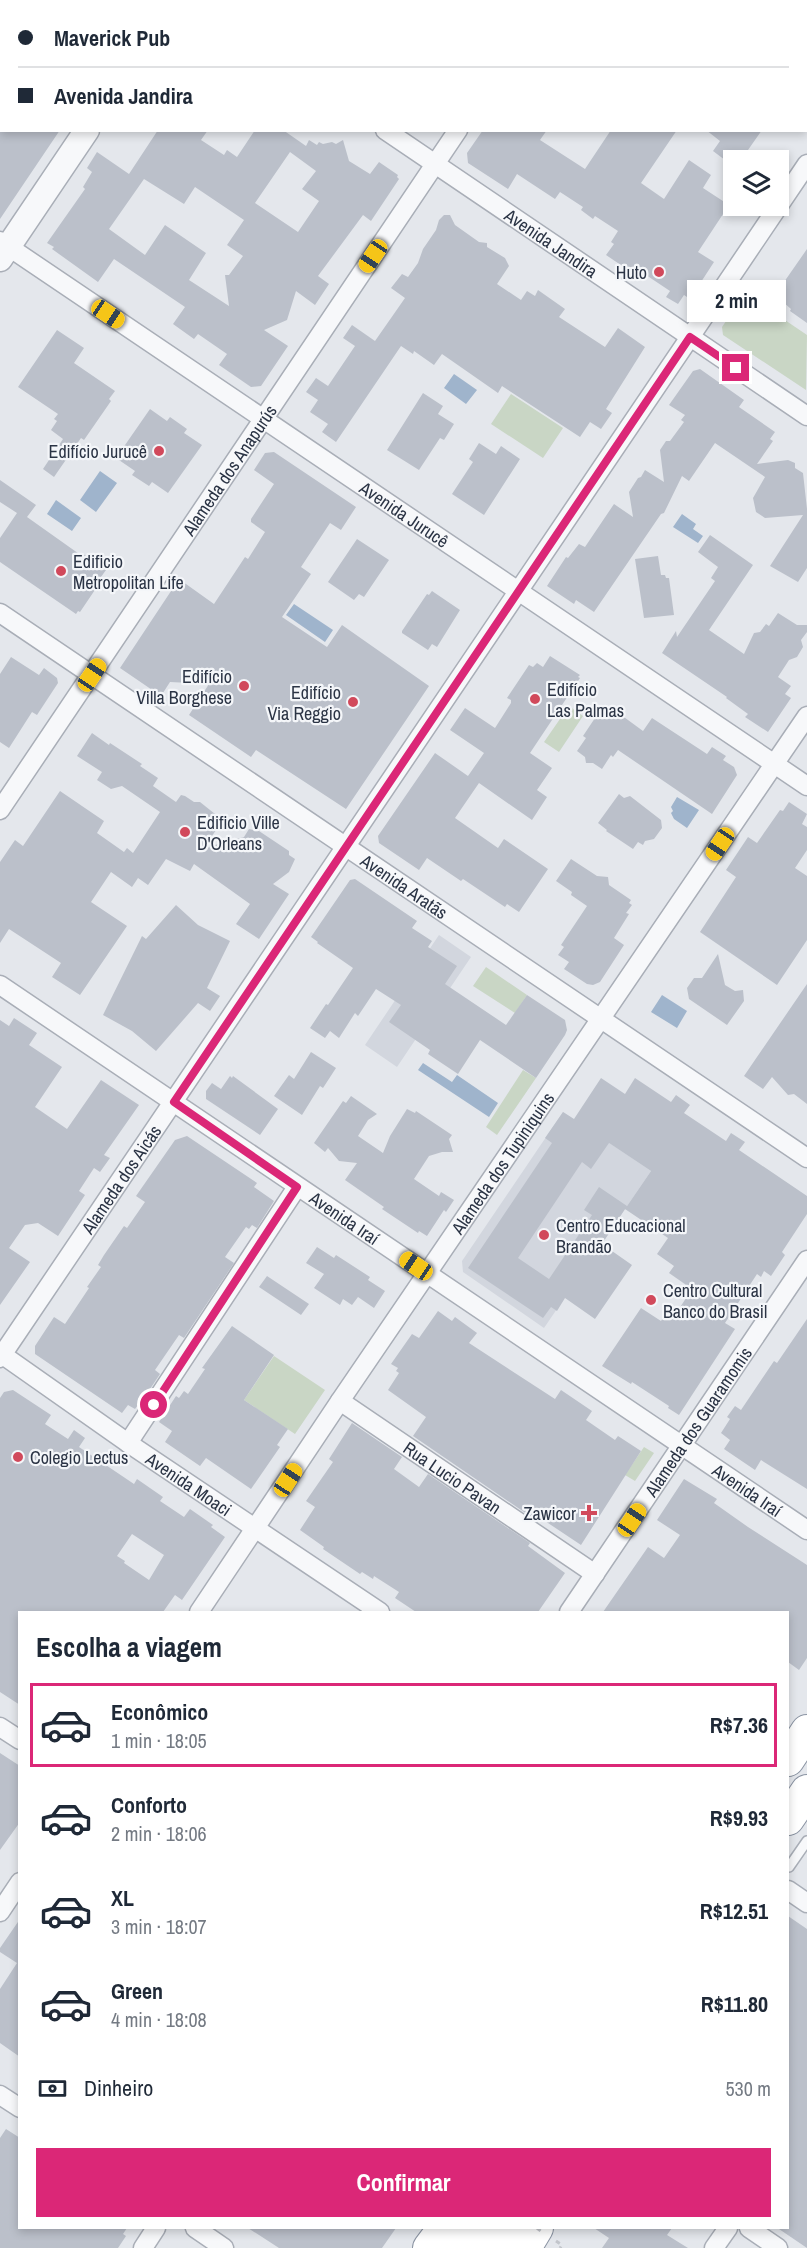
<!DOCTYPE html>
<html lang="pt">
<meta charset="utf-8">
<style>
:root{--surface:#fff;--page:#f2f2f3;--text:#1f2937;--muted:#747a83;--line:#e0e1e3;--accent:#db2777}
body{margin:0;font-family:"Archivo Narrow",sans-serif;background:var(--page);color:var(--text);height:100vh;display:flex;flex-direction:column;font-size:22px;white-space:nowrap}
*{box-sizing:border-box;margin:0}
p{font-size:20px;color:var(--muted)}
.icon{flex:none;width:33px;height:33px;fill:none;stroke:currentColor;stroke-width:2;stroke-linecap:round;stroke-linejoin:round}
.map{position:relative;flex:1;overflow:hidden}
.panel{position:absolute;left:18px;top:1611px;width:771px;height:618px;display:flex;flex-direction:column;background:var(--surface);border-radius:0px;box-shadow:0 3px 9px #0003}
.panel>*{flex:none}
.top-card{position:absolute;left:0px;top:0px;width:807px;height:132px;box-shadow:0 3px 9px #0003;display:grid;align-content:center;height:132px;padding:0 18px;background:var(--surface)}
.fabs{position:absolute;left:723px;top:150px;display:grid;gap:12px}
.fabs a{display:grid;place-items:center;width:66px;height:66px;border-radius:0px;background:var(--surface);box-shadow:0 3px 9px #0003;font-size:30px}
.end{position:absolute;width:27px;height:27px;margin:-14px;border:8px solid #db2777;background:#fff;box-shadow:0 0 0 3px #fff}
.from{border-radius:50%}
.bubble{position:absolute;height:42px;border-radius:0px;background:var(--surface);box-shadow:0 3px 9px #0003;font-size:20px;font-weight:800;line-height:42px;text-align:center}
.car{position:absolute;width:18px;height:36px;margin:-18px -9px;border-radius:8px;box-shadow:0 0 4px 2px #0007;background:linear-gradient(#f5c518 24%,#345 0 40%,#f5c518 0 76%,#345 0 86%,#f5c518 0)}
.top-card b{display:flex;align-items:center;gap:21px;height:57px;font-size:22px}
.top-card b+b{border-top:2px solid var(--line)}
.top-card i{width:15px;height:15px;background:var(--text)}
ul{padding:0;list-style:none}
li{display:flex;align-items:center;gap:18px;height:84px;margin:0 12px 9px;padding:0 6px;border:3px solid transparent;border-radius:0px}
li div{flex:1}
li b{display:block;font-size:22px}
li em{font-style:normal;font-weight:800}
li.current{border-color:var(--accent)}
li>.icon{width:54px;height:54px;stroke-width:1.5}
h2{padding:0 18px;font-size:27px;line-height:72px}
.pay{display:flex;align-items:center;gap:15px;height:66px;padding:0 18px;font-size:22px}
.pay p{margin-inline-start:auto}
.primary-button{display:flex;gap:12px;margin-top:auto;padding:12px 18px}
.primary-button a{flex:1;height:69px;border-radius:0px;background:var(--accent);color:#fff;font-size:24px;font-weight:800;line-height:69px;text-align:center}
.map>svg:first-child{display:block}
.built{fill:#d2d6de}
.green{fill:#c9d6c5}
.water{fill:#9fb4cc}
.building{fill:#bbc0ca;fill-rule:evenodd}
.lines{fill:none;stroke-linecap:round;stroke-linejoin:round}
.service-casing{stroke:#a9aeb7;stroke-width:12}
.minor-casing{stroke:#a9aeb7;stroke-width:21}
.tertiary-casing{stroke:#a9aeb7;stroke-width:27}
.trunk-casing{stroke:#8b94a3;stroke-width:34}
.path{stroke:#c2c5cb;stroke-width:3;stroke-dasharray:4.5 4.5;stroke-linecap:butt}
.service{stroke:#f7f8fa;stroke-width:9}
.minor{stroke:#f7f8fa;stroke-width:18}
.tertiary{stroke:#f7f8fa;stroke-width:24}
.trunk{stroke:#fff;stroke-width:32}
.path-bridge{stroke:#c2c5cb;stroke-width:3;stroke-dasharray:4.5 4.5;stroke-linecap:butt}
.route{stroke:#db2777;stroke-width:8}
.poi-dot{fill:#d1495b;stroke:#f4f6f9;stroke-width:2}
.labels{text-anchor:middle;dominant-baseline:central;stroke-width:4.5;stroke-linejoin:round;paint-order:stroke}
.street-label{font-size:18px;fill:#2b3445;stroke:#f4f6f9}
.poi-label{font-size:18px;fill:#2b3445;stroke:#f4f6f9;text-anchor:start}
</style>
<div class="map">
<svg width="807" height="2248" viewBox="0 0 807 2248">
<rect width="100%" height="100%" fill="#e4e7ec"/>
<!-- built -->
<path class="built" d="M439 935 471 957 397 1067 365 1045Z
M563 1112 651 1171 544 1328 463 1272 462 1261Z"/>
<!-- green -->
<path class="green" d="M745 293 807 335 806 390 723 335 722 327Z
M511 394 563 428 543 458 491 424Z
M569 706 583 716 559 752 544 742Z
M486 967 527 995 515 1013 473 986Z
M523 1070 536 1078 497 1135 486 1127Z
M274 1356 325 1390 295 1434 244 1400Z
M644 1447 654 1453 635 1481 625 1475Z"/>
<!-- water -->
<path class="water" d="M454 374 477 390 466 404 444 388Z
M100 471 117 483 96 512 80 500Z
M56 500 81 518 72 531 47 514Z
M682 514 696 524 693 529 703 536 698 543 673 527Z
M294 604 333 630 325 642 286 615Z
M677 797 699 810 687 828 674 819 671 813 673 811 671 807Z
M662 995 687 1011 677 1028 651 1012Z
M423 1063 452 1082 457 1075 498 1103 489 1117 418 1070Z"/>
<!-- building -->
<path class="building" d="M0 130H60L0 219Z
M158 130H208L201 140 224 155 227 150 237 157 255 130H283L306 146 309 140 317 145 319 142 323 144 332 142 336 144 343 140 349 161 370 174 379 162 398 175 397 177 399 179 371 221 363 215 318 276 329 284 315 305 296 291 287 320 264 330 288 346 261 386 251 387 219 365 227 354 198 334 194 339 173 324 185 307 114 259 98 282 52 249 54 247 47 243 85 189 83 187 92 172 87 168 97 152 129 174ZM290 152 316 171 302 189 319 201 298 232 255 203ZM144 179 184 204 195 187 244 220 227 245 243 256 229 275H225L229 306 189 280 206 253 165 225 145 255 109 229Z
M483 130H547L540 140 585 169 611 130H677L641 183 664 199 689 160 711 175 703 188 729 205 698 252 714 262 690 299 684 295 678 304 666 297 670 291 643 273 640 278 606 255 614 244 611 242 618 231 595 216 593 219 581 210 583 207 560 192 555 199 517 174 508 189 468 163 467 153Z
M706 130H762L741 160H725L713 151 720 141Z
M444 215H450L455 225 479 242 487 243V247L505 258 509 266 497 284 521 300 527 291 535 296 538 290 565 309 559 317 605 347 618 328 645 347 606 409 612 413 601 429 590 422 580 437 502 386 498 393 442 354 434 365 414 351 413 354 401 346 336 442 322 432 328 424 310 412 318 400 306 392 316 378 328 386 355 346 343 338 352 325 375 341 405 298 391 288 402 274 408 277 418 263 423 249 436 230 439 220Z
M807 249V323L790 311 791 309 775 295Z
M57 330 84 348 74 363 115 391 109 399 111 401 84 440 81 438 54 477 43 469 63 439 51 430 57 421 54 419 58 414 18 387Z
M700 369 744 400 739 407 775 432 770 439 773 441 757 464 788 460 795 463V468L803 473 807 509V568L798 582 770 566 803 515 765 518 756 512 753 498 765 477 715 443 689 481 682 476 664 513 661 514 594 612 576 600 574 604 547 586 566 557 568 558 579 544 585 547 614 504 633 517 629 492 638 478 641 477 645 470 664 482 660 450 666 441H670L684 422 681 420 685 415 669 405 693 371Z
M423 393 443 406 438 414 454 424 444 440 440 438 419 470 387 450Z
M150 409 167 421 170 417 187 429 184 433 202 445 168 493 152 482 149 486 132 475 135 471 116 458Z
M479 443 496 454 501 446 520 459 484 515 452 494 473 462 469 459Z
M274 452 356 507 341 530 330 523 301 567 311 574 282 617 327 647 342 625 429 686 346 809 256 750 251 757 189 715 209 684 170 682 161 696 120 668 179 579 214 604 245 557 248 559 265 532 251 522V519L274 484 254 470 265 453Z
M0 480 36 505 27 517 82 556 83 554 106 570 101 577 103 578 80 612 78 611 76 614 0 562V538L17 513 0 502Z
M710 535 753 565 709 630 744 654 754 633 760 632 766 624 769 626 778 613 797 625H807V632L801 640 803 647 797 657 789 660 778 677 791 686 785 694 791 698 768 732 745 717 748 714 726 698 727 697 662 653 676 631 677 637 715 581 711 578 718 567 698 552Z
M357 539 389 560 364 597 359 594 354 600 328 582Z
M658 556 661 575H665L666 578H669L674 615 644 618 635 559Z
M432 591 460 610 437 647 432 644 428 650 402 633V631L427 594 429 595Z
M550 656 580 675 578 677 580 678 530 753 552 768 537 790 547 797 532 820 479 783 455 818 498 848 504 839 548 869 519 912 507 904 505 907 463 879 461 881 427 858 419 870 379 843 378 836 435 753 468 776 484 753 450 730 465 708 495 728 511 703V700L507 698 529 665 533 667 537 663 543 667Z
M11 657 39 675 44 668 57 678 58 683 37 715 32 712 9 748 0 742V674Z
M603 706 611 712 613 709 643 731 652 718 707 754 712 747 726 756 723 760 734 767 737 775 712 814 618 750 613 757 611 755 602 769 593 763H586L585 757 577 751 586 738 583 736Z
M92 733 109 745 110 743 142 764 140 766 158 778 153 786 176 802 181 795 185 796 194 802H200L220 818 222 821 204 848 244 837 249 829 259 831 289 851V855L295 859 289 872 273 884 289 894 259 939 236 924 250 904 194 864 190 871 166 859 148 885 138 878 132 887 111 872 91 902 127 926 80 995 52 977 61 963 9 929 0 943V862L15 840 23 846 60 791 104 821 97 833 124 852 127 848 133 853 160 812 122 786 111 789 97 780 102 772 77 756Z
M619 794 624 798 630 796 661 820 662 828 654 839 645 841 643 845 638 842 633 849 606 831 607 830 598 823Z
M789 802 807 814 802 824 807 827V850L795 868 807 876V940L777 985 700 932 736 877 726 870 748 837 757 843 780 810 783 811Z
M571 859 597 876 608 877 609 885 631 900 629 903 632 905 626 913 629 914 614 938 624 945 600 982 593 985 587 984 564 969 569 962 558 955 564 947 561 945 587 906 571 895 572 892 556 881Z
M355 879 417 921 412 928 432 941 428 947 457 966 445 984 506 1025 527 995 565 1020 567 1030 565 1035 536 1078 480 1040 458 1074 428 1054 430 1050 389 1022 401 1005 376 989 358 1016 355 1013 339 1038 330 1031 325 1038 310 1028 326 1004 328 1005 353 968 317 943 318 942 311 937 350 880Z
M176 905 198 925 230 941 207 988 220 996 210 1011 198 1003 156 1051 132 1031 103 1015 142 936 146 939Z
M718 954 725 985 735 991 743 990 744 1001 727 1025 689 999 687 988 694 978H702Z
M807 984V1104L794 1094 788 1095 772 1077 763 1089 744 1076Z
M14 1018 37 1033 29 1045 62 1067 35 1107 67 1129 101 1080 139 1105 104 1155 110 1158 100 1172 94 1168 79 1191 85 1195 58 1236 38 1223 25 1225 9 1248 30 1262 0 1305V1020L9 1026Z
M311 1052 336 1068 323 1088 320 1086 302 1115 274 1096 289 1075 294 1079Z
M230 1076 232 1078 233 1076 278 1109 260 1135 206 1099V1091L212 1083 221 1089Z
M601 1078 625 1094 635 1078 671 1102 676 1095 690 1105 684 1113 726 1141 731 1133 745 1142 739 1150 807 1196V1214L782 1252 785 1255 771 1276 764 1271 761 1277 757 1274 725 1323 735 1329 679 1415 668 1408 669 1406 632 1382 631 1384 602 1366 641 1308 661 1321 668 1310 675 1315 692 1289 669 1273 674 1266 657 1254 668 1238 625 1209 651 1171 609 1143 591 1169 582 1162 518 1258 549 1279 592 1215 584 1210 599 1187 627 1206 602 1244 632 1265 595 1319 565 1298 557 1311 551 1307 543 1318 468 1268 552 1143 545 1138 563 1112 574 1119Z
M351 1096 377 1114 368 1120 358 1136 383 1153 390 1136 407 1109 415 1113 416 1111 452 1135 449 1139 453 1152H442L429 1156 414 1179 439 1196 441 1192 454 1200 446 1212 444 1210 427 1236 419 1231 418 1233 382 1209 384 1207 345 1180 357 1163 339 1161 328 1148 325 1152 314 1143 343 1101 346 1103Z
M187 1136 257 1183 254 1187 274 1201 257 1228 252 1225 249 1229 246 1227 225 1257 234 1263 184 1338 179 1335 155 1370 160 1374 150 1389 135 1409 128 1405 122 1413 35 1354V1346L54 1317 65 1324 89 1288 87 1287 101 1267 98 1265 104 1255 124 1226 127 1228 145 1202 136 1196 175 1140Z
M317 1247 334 1258 336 1255 370 1277 368 1280 385 1291 374 1308 358 1297 352 1305 343 1299 340 1305 314 1288 324 1274 306 1263Z
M267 1276 309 1304 301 1315 259 1287Z
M438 1311 452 1321 455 1317 477 1333 469 1343 555 1399 561 1390 592 1411 586 1420 615 1440 618 1436 641 1451 581 1545 539 1517 537 1521 413 1436 426 1417 388 1390 399 1373 396 1371 398 1368 391 1364 412 1334 419 1338Z
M807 1319V1489L761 1460 755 1470 724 1449 730 1440 721 1433 730 1419 727 1417 735 1406 741 1410 774 1361 777 1363Z
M232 1326 274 1355 244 1400 288 1429 277 1445 280 1447 251 1489 206 1458 200 1466 165 1442 172 1431 159 1422 176 1396 179 1398 184 1391 188 1394 205 1369 202 1368Z
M13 1390 51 1415 45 1424 68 1439 74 1430 85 1438 79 1447 134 1484 137 1479 163 1497 160 1501 184 1517 190 1509 213 1525 211 1527 225 1537 182 1600 175 1595 163 1612H20V1705L0 1692V1398L4 1392ZM132 1534 164 1555 149 1580 124 1563 125 1561 117 1556Z
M352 1423 402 1457 394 1469 419 1487 428 1474 530 1543 528 1546 565 1573 538 1612H416L395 1598 399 1592 374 1576 373 1579 362 1572 360 1574 323 1549 324 1547 300 1530 315 1507 306 1501 333 1462 329 1459Z
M684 1479 717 1499 714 1503 748 1527 807 1565V1658L799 1670 788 1662V1612H603L648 1547 664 1558 680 1535 657 1520Z
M0 1753 20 1766V1822L0 1850Z
M788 1916 807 1929V2248L779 2229 788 2228Z
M20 1919V2057L0 2043V1989L17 1963 0 1952V1948Z
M6 2129 20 2138V2228H127L123 2234 126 2236 118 2248H0V2138Z
M248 2228H396L382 2248H279Z
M594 2228H672L667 2235 688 2248H602L609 2238Z"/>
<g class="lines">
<defs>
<path id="service" d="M788 1866 789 1867 807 1841"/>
<g id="minor">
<path d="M191 0 194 2"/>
<path d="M740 0 743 2"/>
<path d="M545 2 546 0"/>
<path d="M806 44 807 45"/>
<path id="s1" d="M385 130 807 416"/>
<path id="s2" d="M0 241 807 786"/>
<path id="s3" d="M0 613 807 1158"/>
<path id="s4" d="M0 810 458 130"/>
<path id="s5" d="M0 985 807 1530"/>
<path id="s6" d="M0 1353 128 1443 380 1612"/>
<path id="s7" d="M0 1358 807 164"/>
<path id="s8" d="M340 1401 595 1574"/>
<path d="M128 1443 297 1187"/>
<path id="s9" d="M199 1612 340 1401 807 716"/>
<path id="s10" d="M569 1612 807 1260"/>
<path d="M0 1727 20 1740"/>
<path d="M788 1890 807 1903"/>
<path d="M0 1912 20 1882"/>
<path d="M0 2095 20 2108"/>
<path d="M195 2228 224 2248"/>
<path d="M749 2228 778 2248"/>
<path d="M143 2248 156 2228"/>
<path d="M714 2248 728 2228"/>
</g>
<path id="tertiary" d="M174 2 175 0
M0 259 87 130"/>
<path id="trunk" d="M788 1760 807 1731
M788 1819 807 1791
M429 2248 444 2228
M460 2248 475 2228
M495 2248 509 2228
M525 2248 537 2228"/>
</defs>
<!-- service casing -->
<use href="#service" class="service-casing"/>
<!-- minor casing -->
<use href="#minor" class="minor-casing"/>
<!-- tertiary casing -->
<use href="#tertiary" class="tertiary-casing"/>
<!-- trunk casing -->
<use href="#trunk" class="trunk-casing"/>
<!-- path -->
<path class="path" d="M556 2241 562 2245 560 2248"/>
<!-- service -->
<use href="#service" class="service"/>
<!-- minor -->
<use href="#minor" class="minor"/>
<!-- tertiary -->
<use href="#tertiary" class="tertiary"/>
<!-- trunk -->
<use href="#trunk" class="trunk"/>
<!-- path-bridge -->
<path class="path-bridge" d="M537 2228 542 2232"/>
</g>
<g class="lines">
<!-- route -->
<path class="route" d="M154 1405 297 1187 174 1102 690 337 736 368"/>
</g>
<!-- markers -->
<g class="poi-dot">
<circle cx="659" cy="272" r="6"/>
<circle cx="159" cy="451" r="6"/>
<circle cx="61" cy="571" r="6"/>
<circle cx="244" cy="686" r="6"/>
<circle cx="535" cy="699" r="6"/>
<circle cx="353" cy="702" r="6"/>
<circle cx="185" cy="832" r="6"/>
<circle cx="544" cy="1235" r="6"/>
<circle cx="651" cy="1300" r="6"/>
<circle cx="18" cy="1457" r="6"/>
<path d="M586 1504h6v6h6v6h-6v6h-6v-6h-6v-6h6z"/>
</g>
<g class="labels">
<!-- street labels -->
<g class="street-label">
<text stroke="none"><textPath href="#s1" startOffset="201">Avenida Jandira</textPath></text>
<text stroke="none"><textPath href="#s4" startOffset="410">Alameda dos Anapurús</textPath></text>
<text stroke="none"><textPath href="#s2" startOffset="488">Avenida Jurucê</textPath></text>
<text stroke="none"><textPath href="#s3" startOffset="488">Avenida Aratãs</textPath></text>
<text stroke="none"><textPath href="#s9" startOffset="542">Alameda dos Tupiniquins</textPath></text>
<text stroke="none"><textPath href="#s7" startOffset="216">Alameda dos Aicás</textPath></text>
<text stroke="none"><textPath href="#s5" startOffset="416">Avenida Iraí</textPath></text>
<text stroke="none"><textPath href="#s10" startOffset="230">Alameda dos Guaramomis</textPath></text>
<text stroke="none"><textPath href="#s8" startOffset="136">Rua Lucio Pavan</textPath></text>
<text stroke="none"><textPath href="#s6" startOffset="230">Avenida Moaci</textPath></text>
<text stroke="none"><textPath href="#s5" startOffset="902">Avenida Iraí</textPath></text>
</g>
<!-- poi labels -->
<g class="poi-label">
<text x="647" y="272" text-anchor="end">Huto</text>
<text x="147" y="451" text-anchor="end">Edifício Jurucê</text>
<text x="73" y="561">Edificio<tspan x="73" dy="21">Metropolitan Life</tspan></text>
<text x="232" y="676" text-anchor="end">Edifício<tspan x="232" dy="21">Villa Borghese</tspan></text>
<text x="547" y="689">Edifício<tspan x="547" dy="21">Las Palmas</tspan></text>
<text x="341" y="692" text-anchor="end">Edifício<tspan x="341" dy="21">Via Reggio</tspan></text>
<text x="197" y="822">Edificio Ville<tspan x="197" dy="21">D'Orleans</tspan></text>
<text x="556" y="1225">Centro Educacional<tspan x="556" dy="21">Brandão</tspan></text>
<text x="663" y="1290">Centro Cultural<tspan x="663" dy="21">Banco do Brasil</tspan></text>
<text x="30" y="1457">Colegio Lectus</text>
<text x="576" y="1513" text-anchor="end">Zawicor</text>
</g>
</g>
</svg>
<div class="fabs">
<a><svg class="icon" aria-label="layers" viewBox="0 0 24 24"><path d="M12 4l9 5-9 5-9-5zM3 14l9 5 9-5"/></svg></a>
</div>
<i class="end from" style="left:154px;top:1405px"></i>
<i class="end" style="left:736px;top:368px"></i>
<div class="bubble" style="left:687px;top:280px;width:99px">2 min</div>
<i class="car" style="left:373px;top:256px;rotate:214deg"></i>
<i class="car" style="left:108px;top:314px;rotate:124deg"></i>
<i class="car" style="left:92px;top:675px;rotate:34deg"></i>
<i class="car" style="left:720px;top:844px;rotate:214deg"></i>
<i class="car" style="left:416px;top:1266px;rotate:304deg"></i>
<i class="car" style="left:288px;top:1480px;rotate:33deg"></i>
<i class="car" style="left:632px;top:1520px;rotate:34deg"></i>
<div class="top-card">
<b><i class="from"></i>Maverick Pub</b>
<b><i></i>Avenida Jandira</b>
</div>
<section class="panel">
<h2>Escolha a viagem</h2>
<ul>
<li class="current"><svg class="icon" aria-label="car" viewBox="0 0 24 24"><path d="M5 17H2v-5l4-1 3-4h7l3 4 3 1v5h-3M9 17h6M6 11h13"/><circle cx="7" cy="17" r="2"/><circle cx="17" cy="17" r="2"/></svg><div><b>Econômico</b><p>1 min · 18:05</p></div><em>R$7.36</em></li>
<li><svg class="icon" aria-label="car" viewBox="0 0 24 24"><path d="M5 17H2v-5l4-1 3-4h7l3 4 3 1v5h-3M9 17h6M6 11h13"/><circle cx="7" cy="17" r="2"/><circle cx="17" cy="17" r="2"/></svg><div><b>Conforto</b><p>2 min · 18:06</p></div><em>R$9.93</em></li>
<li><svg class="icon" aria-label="car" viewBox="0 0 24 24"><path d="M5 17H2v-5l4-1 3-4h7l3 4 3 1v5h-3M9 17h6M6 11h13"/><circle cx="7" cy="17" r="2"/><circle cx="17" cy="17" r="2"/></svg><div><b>XL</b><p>3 min · 18:07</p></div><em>R$12.51</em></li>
<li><svg class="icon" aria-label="car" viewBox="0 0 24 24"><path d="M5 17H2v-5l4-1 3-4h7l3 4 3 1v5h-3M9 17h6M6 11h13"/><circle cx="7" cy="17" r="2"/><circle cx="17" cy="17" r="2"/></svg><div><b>Green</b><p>4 min · 18:08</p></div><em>R$11.80</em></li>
</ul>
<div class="pay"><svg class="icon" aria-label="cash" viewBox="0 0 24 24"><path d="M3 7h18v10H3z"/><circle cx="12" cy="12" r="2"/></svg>Dinheiro<p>530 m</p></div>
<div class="primary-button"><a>Confirmar</a></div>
</section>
</div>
